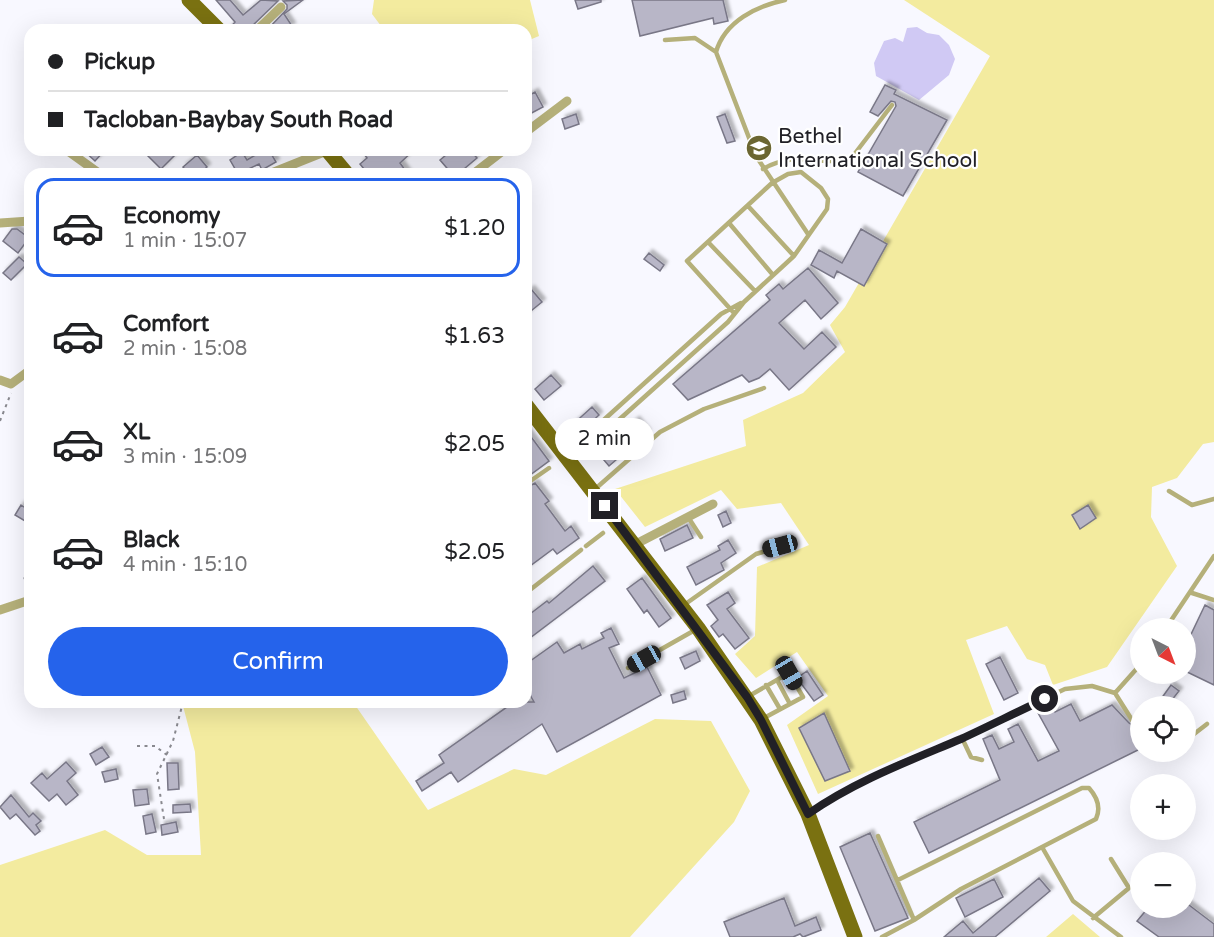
<!DOCTYPE html>
<meta charset="utf-8">
<style>
:root{--surface:#fff;--page:#f2f2f2;--text:#202124;--muted:#757577;--line:#e0e0e0;--accent:#2563eb}
body{margin:0;font-family:"Varela Round",sans-serif;background:var(--page);color:var(--text);height:100vh;display:flex;flex-direction:column;font-size:22px;white-space:nowrap}
*{box-sizing:border-box;margin:0}
p{font-size:20px;color:var(--muted)}
.icon{flex:none;width:33px;height:33px;fill:none;stroke:currentColor;stroke-width:2;stroke-linecap:round;stroke-linejoin:round}
.map{position:relative;flex:1;overflow:hidden}
.panel{position:absolute;left:24px;top:168px;width:508px;height:540px;display:flex;flex-direction:column;background:var(--surface);border-radius:18px;box-shadow:0 6px 24px #0002}
.panel>*{flex:none}
.top-card{position:absolute;left:24px;top:24px;width:508px;height:132px;border-radius:18px;box-shadow:0 6px 24px #0002;display:grid;align-content:center;height:132px;padding:0 24px;background:var(--surface)}
.needle{width:39px;rotate:138deg}
.fabs{position:absolute;left:1130px;top:618px;display:grid;gap:12px}
.fabs a{display:grid;place-items:center;width:66px;height:66px;border-radius:50%;background:var(--surface);box-shadow:0 6px 24px #0002;font-size:30px}
.end{position:absolute;width:27px;height:27px;margin:-14px;border:8px solid #212026;background:#fff;box-shadow:0 0 0 3px #fff}
.from{border-radius:50%}
.bubble{position:absolute;height:42px;border-radius:21px;background:var(--surface);box-shadow:0 6px 24px #0002;font-size:20px;font-weight:600;line-height:42px;text-align:center}
.car{position:absolute;width:18px;height:36px;margin:-18px -9px;border-radius:8px;box-shadow:0 0 4px 2px #0007;background:linear-gradient(#222 24%,#8ab4d8 0 40%,#222 0 76%,#8ab4d8 0 86%,#222 0)}
.top-card b{display:flex;align-items:center;gap:21px;height:57px;font-size:22px}
.top-card b+b{border-top:2px solid var(--line)}
.top-card i{width:15px;height:15px;background:var(--text)}
ul{padding:10px 0 0;list-style:none}
li{display:flex;align-items:center;gap:18px;height:99px;margin:0 12px 9px;padding:0 12px;border:3px solid transparent;border-radius:18px}
li div{flex:1}
li b{display:block;font-size:22px}
li em{font-style:normal;font-weight:600}
li.active{border-color:var(--accent)}
li>.icon{width:54px;height:54px;stroke-width:1.5}
.cta{display:flex;gap:12px;margin-top:auto;padding:12px 24px}
.cta a{flex:1;height:69px;border-radius:36px;background:var(--accent);color:#fff;font-size:24px;font-weight:600;line-height:69px;text-align:center}
.map>svg:first-child{display:block}
.green{fill:#f3eb9f}
.water{fill:#d0c9f4}
.building{fill:#b8b6c7;stroke:#797787;stroke-width:1.5;filter:url(#shadow)}
.lines{fill:none;stroke-linecap:round;stroke-linejoin:round}
.path{stroke:#89898f;stroke-width:2;stroke-dasharray:3 4.5;stroke-linecap:butt}
.service{stroke:#b5b07a;stroke-width:4.5}
.minor{stroke:#b5b07a;stroke-width:9}
.primary{stroke:#7a7111;stroke-width:15}
.route{stroke:#212026;stroke-width:8}
.labels{text-anchor:middle;dominant-baseline:central;stroke-width:4.5;stroke-linejoin:round;paint-order:stroke}
.poi-label{font-size:21px;fill:#212026;stroke:#fff;text-anchor:start}
</style>
<div class="map">
<svg width="1214" height="937" viewBox="0 0 1214 937">
<defs>
<filter id="shadow"><feDropShadow dx="3.5" dy="-3.5" stdDeviation="1.5" flood-color="#0004"/></filter>
</defs>
<rect width="100%" height="100%" fill="#f8f8ff"/>
<!-- green -->
<path class="green" d="M374 0H530L539 36 527 41 526 30H384L372 14Z
M904 0H1214V442L1203 444 1177 478 1152 487 1151 517 1177 566 1107 667 1053 685 1045 665 1027 659 1007 626 966 640 994 714 818 794 787 725 828 696 797 652 756 678 735 654 755 636 757 567 809 545 781 503 737 509 721 490 645 527 615 489 746 446 743 420 803 393 845 352 830 325 845 307 990 56Z
M182 702H353L428 810 514 769 546 775 655 719 711 721 750 791 734 822 630 937H0V865L105 830 147 855H201L195 752Z
M1073 914 1100 937H1046Z"/>
<!-- water -->
<path class="water" d="M917 27 927 33 939 35 949 45 955 59 949 75 919 100 876 76 874 63 884 41 895 38 903 42 907 28Z"/>
<!-- building -->
<path class="building" d="M216 0H230L243 15 261 0 278 1 248 30H228L235 22Z
M303 0 284 14 292 26 285 30H270L269 28 287 9V5L283 1Z
M575 0H601V2L578 9Z
M632 0H723L728 21 714 24 713 18 640 36Z
M885 85 896 90 894 94 947 120 903 196 858 172 896 106 895 102 891 101 878 116 870 112Z
M535 92 543 107 526 116V97Z
M576 114 579 124 565 129 562 119Z
M725 114 735 141 727 143 717 117Z
M83 150H105L95 161Z
M142 150H180L161 169Z
M264 150H269L276 162 262 170 259 164 238 174 230 160 242 152 247 160Z
M361 150H414L400 163 408 174H368L360 164 367 158Z
M452 150H470L477 158 458 174H452L440 160Z
M197 155 207 167 199 174H189L183 167Z
M12 229H17L29 238 18 253 3 241Z
M861 229 887 244 864 286 837 271 834 278 811 265 819 250 842 263Z
M649 253 664 265 660 271 644 259Z
M19 257 27 264 11 280 3 273Z
M808 268 838 303 821 319 805 300 779 323 804 349 822 332 836 347 789 390 770 369 759 378 749 382 742 375 688 400 673 384 770 300 766 295 779 284 783 289Z
M531 289 542 302 526 315V293Z
M551 375 561 386 544 400 535 389Z
M592 407 599 415 568 444 561 435Z
M636 420 647 433 609 466 598 453Z
M526 430 549 461 526 478Z
M535 483 549 501 545 504 565 531 571 526 579 538 557 554 553 549 526 569V488Z
M21 505 30 511 25 521 15 515Z
M1088 505 1096 518 1080 529 1072 515Z
M726 511 731 523 723 527 718 515Z
M687 525 693 538 665 551 660 539Z
M728 540 736 553 721 563 724 570 696 585 687 567 720 550 718 546Z
M593 566 605 581 526 641V617L547 601 549 603Z
M642 578 671 618 659 627 647 610 644 613 627 589Z
M728 592 735 603 727 609 749 638 735 649 723 634 719 637 711 626 718 620 707 605Z
M1205 605 1214 610V685L1185 671V647Z
M611 628 619 644 609 648 624 678 647 667 661 695 557 752 542 724 458 782 451 772 422 791 416 781 444 763 439 755 514 702H534L526 688V678L530 676 526 664 557 642 564 653 580 644 582 649 604 638 601 633Z
M696 651 700 661 685 669 680 658Z
M1000 657 1018 693 1004 700 986 664Z
M807 671 823 695 814 701 797 678Z
M1171 685 1179 691 1168 705 1161 699Z
M684 691 686 699 673 703 671 695Z
M1051 704 1055 712 1071 704 1080 721 1112 705 1129 723 1140 730V749L929 853 914 822 1000 780 983 739 992 735 999 749 1014 742 1008 729 1018 724 1038 761 1059 751 1037 711Z
M824 713 850 771 825 781 799 728Z
M102 747 109 757 96 765 90 754Z
M66 762 76 773 67 781 78 795 66 805 57 794 49 801 31 783 42 773 47 779Z
M167 763H178L179 789 168 790Z
M116 769 118 779 105 782 102 772Z
M147 789 149 804 135 806 133 790Z
M11 795 29 817 33 813 41 821 36 825 40 831 35 835 16 814 10 819 0 807Z
M190 804 191 812 173 813V805Z
M152 814 156 832 146 834 143 816Z
M176 822 178 832 162 835 161 825Z
M870 833 908 918 875 931 840 847Z
M1039 878 1050 891 995 937H944L963 921 973 933Z
M994 879 1003 897 965 917 956 898Z
M784 898 795 926 816 917 821 930 803 937 800 934 793 937H730L724 922Z
M1185 902 1214 924V937H1159L1137 921 1148 908H1185Z"/>
<g class="lines">
<!-- path -->
<path class="path" d="M0 421 11 393
M30 573 24 577 30 591
M137 746H155L167 755
M164 819 157 774 173 741 183 702"/>
<!-- service -->
<path class="service" d="M785 0C757 6 725 21 716 52L756 156 808 234
M665 40 695 38 716 52
M763 169C799 148 825 170 853 156L892 105
M748 206 794 256
M729 223 773 275
M708 242 755 291
M566 454 721 314 741 303
M573 461 728 322 744 302 794 256 827 209 828 199 821 188 801 172 788 174 772 183 687 261 734 313
M526 484 549 468
M594 490 660 432 704 409 764 388
M1169 491 1192 505 1214 499
M688 517 701 537
M586 546 603 533
M526 593 581 550
M1192 593 1214 600
M684 605 756 554 795 542
M1166 628 1214 556
M628 668 695 630
M777 680 790 704
M766 685 780 709
M1115 693 1132 720 1140 725
M749 696 789 673 803 697 764 718
M962 738 971 757 982 760
M1185 741 1207 724
M810 812 825 802 900 763 962 738 1065 689 1092 686 1115 693 1140 665
M878 836 914 920 882 937
M1042 847 1073 901 1121 937
M898 880 1082 788H1089C1097 797 1101 808 1096 819L961 889 914 920
M1093 918 1129 888 1111 859"/>
<!-- minor -->
<path class="minor" d="M257 30 281 7
M526 132 567 101
M68 151 100 174
M269 174 329 150
M473 174 504 150
M0 223 30 221
M0 380 11 384 30 370
M634 545 713 504
M0 610 30 600"/>
<!-- primary -->
<path class="primary" d="M189 0 219 30
M327 150 347 174
M526 405 698 628 761 720 808 814 855 937"/>
</g>
<g class="lines">
<!-- route -->
<path class="route" d="M605 506 747 697 761 720 808 814C855 781 909 761 961 739 989 726 1017 712 1045 699"/>
</g>
<!-- icons -->
<defs>
<symbol id="school-disc" viewBox="-11 -11 22 22"><circle r="9.5" fill="#6b6632" stroke="#fff"/><path d="M0-5L7-2L0 1L-7-2ZM-4 1L0 2.5L4 1V4Q0 6-4 4Z" fill="#fff"/></symbol>
</defs>
<g fill-rule="evenodd">
<use href="#school-disc" x="744" y="133" width="30" height="30"/>
</g>
<g class="labels">
<!-- poi labels -->
<g class="poi-label">
<text x="778" y="136">Bethel<tspan x="778" dy="24">International School</tspan></text>
</g>
</g>
</svg>
<div class="fabs">
<a><svg class="needle" viewBox="-14 -14 28 28"><path d="M0-13l5 13h-10z" fill="#e53935"/><path d="M0 13l5-13h-10z" fill="#757577"/></svg></a>
<a><svg class="icon" aria-label="locate" viewBox="0 0 24 24"><circle cx="12" cy="12" r="6"/><path d="M12 2v4M12 18v4M2 12h4M18 12h4"/></svg></a>
<a>+</a>
<a>−</a>
</div>
<i class="end from" style="left:1045px;top:699px"></i>
<i class="end" style="left:605px;top:506px"></i>
<div class="bubble" style="left:555px;top:418px;width:99px">2 min</div>
<i class="car" style="left:780px;top:546px;rotate:255deg"></i>
<i class="car" style="left:644px;top:659px;rotate:241deg"></i>
<i class="car" style="left:789px;top:673px;rotate:150deg"></i>
<div class="top-card">
<b><i class="from"></i>Pickup</b>
<b><i></i>Tacloban-Baybay South Road</b>
</div>
<section class="panel">
<ul>
<li class="active"><svg class="icon" aria-label="car" viewBox="0 0 24 24"><path d="M5 17H2v-5l4-1 3-4h7l3 4 3 1v5h-3M9 17h6M6 11h13"/><circle cx="7" cy="17" r="2"/><circle cx="17" cy="17" r="2"/></svg><div><b>Economy</b><p>1 min · 15:07</p></div><em>$1.20</em></li>
<li><svg class="icon" aria-label="car" viewBox="0 0 24 24"><path d="M5 17H2v-5l4-1 3-4h7l3 4 3 1v5h-3M9 17h6M6 11h13"/><circle cx="7" cy="17" r="2"/><circle cx="17" cy="17" r="2"/></svg><div><b>Comfort</b><p>2 min · 15:08</p></div><em>$1.63</em></li>
<li><svg class="icon" aria-label="car" viewBox="0 0 24 24"><path d="M5 17H2v-5l4-1 3-4h7l3 4 3 1v5h-3M9 17h6M6 11h13"/><circle cx="7" cy="17" r="2"/><circle cx="17" cy="17" r="2"/></svg><div><b>XL</b><p>3 min · 15:09</p></div><em>$2.05</em></li>
<li><svg class="icon" aria-label="car" viewBox="0 0 24 24"><path d="M5 17H2v-5l4-1 3-4h7l3 4 3 1v5h-3M9 17h6M6 11h13"/><circle cx="7" cy="17" r="2"/><circle cx="17" cy="17" r="2"/></svg><div><b>Black</b><p>4 min · 15:10</p></div><em>$2.05</em></li>
</ul>
<div class="cta"><a>Confirm</a></div>
</section>
</div>
